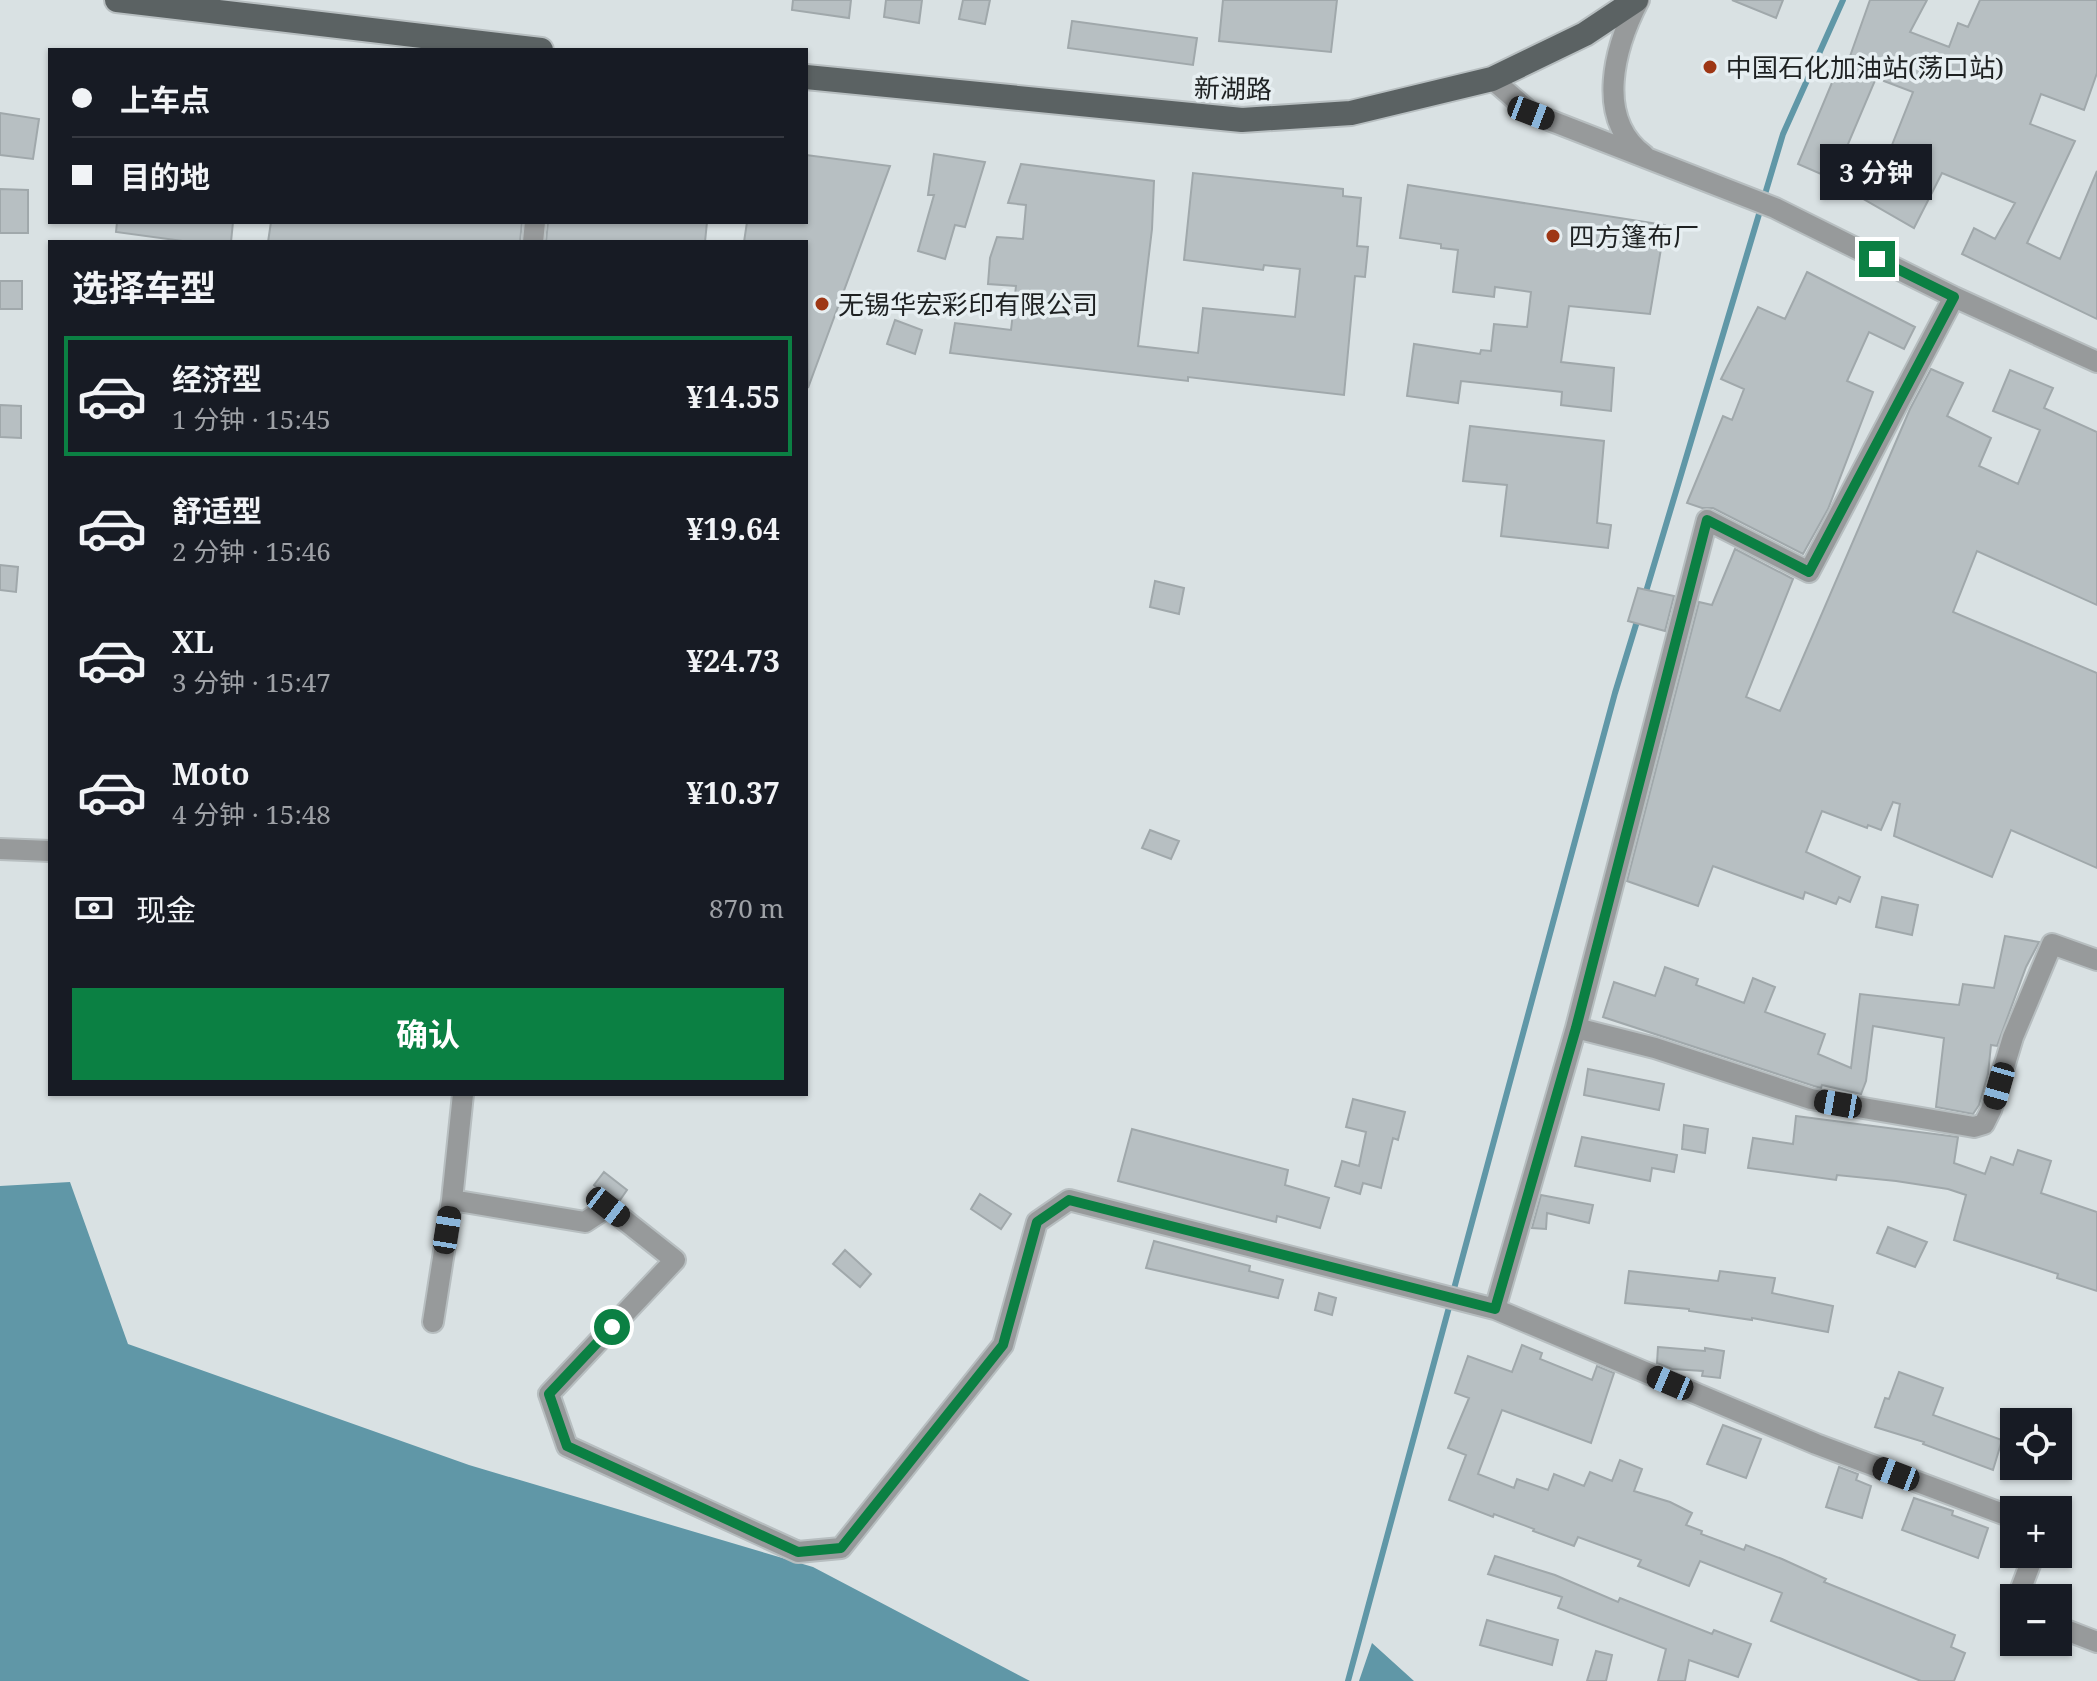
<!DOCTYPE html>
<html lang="zh">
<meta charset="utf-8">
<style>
:root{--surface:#171b24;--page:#20242c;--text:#f1f3f6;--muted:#9ea1a6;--line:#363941;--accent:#0b8043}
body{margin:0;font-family:"Noto Serif","Noto Sans SC",serif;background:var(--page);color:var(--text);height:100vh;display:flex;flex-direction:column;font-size:30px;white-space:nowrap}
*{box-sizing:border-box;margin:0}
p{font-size:26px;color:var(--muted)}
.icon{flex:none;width:44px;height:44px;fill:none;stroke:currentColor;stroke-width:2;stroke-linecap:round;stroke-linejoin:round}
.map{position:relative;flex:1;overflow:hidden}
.drawer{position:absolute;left:48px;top:240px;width:760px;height:856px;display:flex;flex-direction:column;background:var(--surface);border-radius:0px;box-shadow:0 2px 6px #0004}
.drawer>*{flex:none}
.guide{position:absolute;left:48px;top:48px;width:760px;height:176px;border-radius:0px;box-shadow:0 2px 6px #0004;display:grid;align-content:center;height:176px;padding:0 24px;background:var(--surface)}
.fabs{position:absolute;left:2000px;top:1408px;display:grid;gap:16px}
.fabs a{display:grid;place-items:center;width:72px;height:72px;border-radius:0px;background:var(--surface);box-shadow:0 2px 6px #0004;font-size:40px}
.end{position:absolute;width:36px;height:36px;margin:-18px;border:10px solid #0b8043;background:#fff;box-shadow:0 0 0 4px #fff}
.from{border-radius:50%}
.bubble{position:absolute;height:56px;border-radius:0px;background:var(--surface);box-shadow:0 2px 6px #0004;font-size:26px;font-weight:700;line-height:56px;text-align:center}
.car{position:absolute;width:24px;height:48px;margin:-24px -12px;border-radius:10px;box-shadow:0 0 6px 2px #0007;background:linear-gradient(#222 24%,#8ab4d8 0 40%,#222 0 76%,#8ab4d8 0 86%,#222 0)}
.guide b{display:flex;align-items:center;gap:28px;height:76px;font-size:30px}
.guide b+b{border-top:2px solid var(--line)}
.guide i{width:20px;height:20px;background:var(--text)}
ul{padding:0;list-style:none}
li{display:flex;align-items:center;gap:24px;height:120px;margin:0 16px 12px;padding:0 8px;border:4px solid transparent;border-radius:0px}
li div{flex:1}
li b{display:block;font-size:30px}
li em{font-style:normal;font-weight:700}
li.active{border-color:var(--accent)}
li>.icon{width:72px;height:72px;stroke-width:1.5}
h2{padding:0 24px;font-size:36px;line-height:96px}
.pay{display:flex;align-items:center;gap:20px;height:88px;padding:0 24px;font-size:30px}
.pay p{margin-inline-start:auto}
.primary-button{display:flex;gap:16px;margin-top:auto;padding:16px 24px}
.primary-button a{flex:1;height:92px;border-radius:0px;background:var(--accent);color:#fff;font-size:32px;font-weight:700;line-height:92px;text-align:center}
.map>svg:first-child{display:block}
.water{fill:#6097a7}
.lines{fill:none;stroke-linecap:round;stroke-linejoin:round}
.stream{stroke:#6097a7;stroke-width:6}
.building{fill:#b7bfc2;stroke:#a0a8ab;stroke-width:2;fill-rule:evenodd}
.minor-casing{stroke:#b7bec0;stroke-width:24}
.major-casing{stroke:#b7bec0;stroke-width:28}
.minor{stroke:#979a9b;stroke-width:20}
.major{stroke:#5b6263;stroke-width:24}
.route{stroke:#0b8043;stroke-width:10}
.poi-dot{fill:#9e3715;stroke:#e6eef1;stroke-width:3}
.labels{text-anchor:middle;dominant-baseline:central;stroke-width:7;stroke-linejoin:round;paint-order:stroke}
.poi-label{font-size:26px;fill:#1e2122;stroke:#e6eef1;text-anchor:start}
.street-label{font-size:26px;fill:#1e2122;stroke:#e6eef1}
</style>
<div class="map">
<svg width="2097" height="1681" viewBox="0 0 2097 1681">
<rect width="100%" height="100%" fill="#d9e1e3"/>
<!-- water -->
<path class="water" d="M70 1182 128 1344 469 1465 813 1567 1030 1681H0V1186Z
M1372 1643 1414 1681H1359Z"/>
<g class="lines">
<!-- stream -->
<path class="stream" d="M1645 595 1783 134 1843 0
M1348 1681 1615 693 1638 618"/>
</g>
<!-- building -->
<path class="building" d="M793 0H851L849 18 792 10Z
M886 0H922L919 23 884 17Z
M963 0H990L985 24 959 19Z
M1223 0H1337L1331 52 1219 41Z
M1732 0H1783L1776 18Z
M1870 0H1927L1910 32 1949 47 1958 23 1968 27 1980 0H2097V73L2084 110 2041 94 2030 124 2075 141 2027 243 2060 259 2097 171V319L1962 254 1974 228 1995 239 2015 203 1942 173 1914 228 1834 182 1835 180 1798 164 1836 73 1843 76ZM1876 78 1913 92 1884 165 1848 144Z
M1072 21 1197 38 1193 65 1068 48Z
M0 113 39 119 33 159 0 155Z
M934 154 985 162 965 227 955 225 945 259 918 251 934 195H928Z
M806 155 890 166 808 388 806 242H744L747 222H806Z
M1021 164 1154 181 1152 229 1138 346 1198 353 1203 308 1295 317 1300 269 1264 265 1263 270 1184 260 1193 173 1343 189V196L1361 198 1357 246 1368 247 1365 277 1355 276 1344 395 1188 377V381L950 353 955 323 1011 330 1016 286 988 284 990 258 997 237 1023 239 1026 205 1008 203Z
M1408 185 1665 225 1650 314 1569 306 1561 362 1614 368 1611 411 1561 405 1562 392 1461 381 1458 403 1407 396 1414 344 1480 354 1481 350 1491 351 1494 324 1527 327 1531 292 1495 287 1494 297 1453 292 1458 250 1441 248V244L1400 238Z
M0 189 28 190V233H0Z
M117 222H233L231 242H190L116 232Z
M271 222H522L520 242H268Z
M548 222H707L705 242H546Z
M1807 272 1915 327 1904 349 1869 332 1847 381 1873 392 1828 509 1803 554 1713 508H1702L1687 503 1723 416 1732 420 1744 389 1721 379 1758 307 1785 319Z
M0 281H22V309H0Z
M895 320 922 330 915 354 887 344Z
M1931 369 1963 383 1947 416 1991 438 1979 466 2018 484 2040 430 1993 411 2010 370 2053 388 2044 408 2097 432V605L1977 551 1953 612 2097 673V868L2011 830 1992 877 1894 836 1900 804 1893 802 1881 830 1868 825 1867 828 1822 811 1806 852 1860 877 1850 902 1839 897 1836 904 1805 892 1803 899 1713 866 1698 906 1627 881 1699 602 1712 605 1735 549 1793 579 1746 697 1780 711 1910 409Z
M0 405 21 406V438L0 437Z
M1470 426 1604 441 1597 523 1611 525 1608 548 1501 536 1507 485 1463 481Z
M0 565 18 567 16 592 0 590Z
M1155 581 1184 588 1179 614 1150 607Z
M1638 588 1674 596 1665 631 1628 621Z
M1150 830 1179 841 1171 859 1142 848Z
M1882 897 1918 905 1912 935 1876 927Z
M2005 936 2039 942 2026 967 1997 1046 1991 1045 1988 1074 1979 1105 1973 1114 1936 1107 1944 1038 1873 1026 1866 1081 1861 1094 1822 1085 1821 1088 1814 1086 1603 1017 1614 982 1655 996 1665 967 1698 979 1696 985 1744 1003 1753 978 1775 987 1765 1012 1825 1034 1818 1054 1851 1068 1860 994 1959 1005 1963 984 1994 988Z
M1588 1069 1664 1084 1659 1110 1584 1095Z
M1353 1099 1405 1112 1398 1140 1393 1138 1381 1188 1363 1183 1360 1194 1335 1186 1342 1161 1359 1166 1366 1132 1346 1127Z
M1796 1116 1958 1137 1954 1163 1985 1174 1991 1157 2013 1165 2018 1150 2051 1161 2041 1193 2097 1212V1291L2057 1278 2058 1274 1954 1240 1966 1195 1948 1189 1896 1181 1837 1175 1836 1180 1748 1168 1753 1138 1793 1144Z
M1684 1125 1708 1129 1705 1153 1682 1149Z
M1132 1129 1288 1170 1285 1185 1329 1198 1320 1228 1277 1216 1276 1222 1118 1181Z
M1582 1137 1677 1155 1674 1172 1652 1168 1650 1181 1575 1166Z
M604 1172 627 1190 620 1200 606 1195 594 1185Z
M980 1194 1011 1214 1001 1229 971 1209Z
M1541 1195 1593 1205 1589 1223 1547 1213 1546 1229 1532 1228Z
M1888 1227 1927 1242 1915 1267 1877 1253Z
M1154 1241 1250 1266 1249 1271 1283 1280 1278 1298 1146 1268Z
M845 1250 871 1274 860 1287 833 1264Z
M1629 1271 1718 1281 1720 1271 1775 1278 1772 1293 1833 1306 1828 1332 1752 1318V1320L1689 1311V1309L1625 1303Z
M1319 1293 1336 1298 1332 1315 1315 1310Z
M1522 1345 1542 1353 1540 1359 1592 1380 1597 1366 1614 1373 1607 1394 1591 1443 1502 1410 1478 1474 1514 1488 1517 1479 1548 1490 1554 1474 1584 1486 1590 1472 1612 1481 1620 1460 1642 1469 1634 1491 1670 1502 1692 1513 1686 1525 1702 1531 1701 1534 1744 1550 1746 1545 1782 1559 1826 1579 1824 1582 1955 1635 1951 1647 1965 1653 1954 1681H1921L1771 1621 1782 1593 1700 1561 1689 1586 1638 1566 1641 1560 1578 1537 1574 1546 1533 1531 1534 1529 1494 1514 1493 1517 1449 1500 1466 1455 1448 1448 1469 1398 1455 1393 1468 1356 1512 1372Z
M1658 1347 1705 1351V1348L1724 1351 1720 1378 1702 1376 1703 1371 1672 1369 1657 1363Z
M1899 1372 1943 1388 1933 1415 2002 1440 1993 1470 1923 1444 1924 1442 1875 1427 1885 1398 1889 1399Z
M1723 1425 1761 1439 1746 1478 1707 1464Z
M1839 1467 1858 1474 1856 1480 1871 1486 1862 1518 1826 1507Z
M1914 1498 1953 1511 1952 1515 1988 1528 1978 1558 1902 1530Z
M1495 1556 1555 1575 1618 1602 1620 1598 1712 1634 1714 1630 1751 1644 1738 1677 1689 1660 1685 1681H1658L1666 1649 1558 1608 1562 1597 1488 1574Z
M1487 1620 1558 1640 1552 1665 1480 1645Z
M1596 1651 1612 1655 1606 1681H1587Z"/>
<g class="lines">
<defs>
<path id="minor" d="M1639 0C1615 46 1594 118 1644 155
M1492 79 1531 113 1775 208 1954 297 2097 362
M533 242 535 222
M0 849 50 851
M1576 1028 1655 1048 1811 1099 1974 1127 1984 1124 1991 1110 2013 1037 2052 944 2097 960
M452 1200 585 1222 608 1207 675 1260 549 1394 567 1446 798 1552 841 1548 1003 1345 1037 1222 1069 1200 1495 1309 1816 1444 2014 1518
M1495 1309 1576 1028 1707 520 1809 572 1954 297
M433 1322 452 1200 463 1094
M2024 1598 2020 1591 2034 1554
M2058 1627 2097 1642"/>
<path id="major" d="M117 0 541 50
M806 77 1242 120 1351 113 1492 79 1585 34 1636 0"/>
</defs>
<!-- minor casing -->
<use href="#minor" class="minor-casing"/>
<!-- major casing -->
<use href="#major" class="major-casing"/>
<!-- minor -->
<use href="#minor" class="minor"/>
<!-- major -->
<use href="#major" class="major"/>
</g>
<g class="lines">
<!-- route -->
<path class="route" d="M612 1327 549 1394 567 1446 798 1552 841 1548 1003 1345 1037 1222 1069 1200 1495 1309 1576 1028 1707 520 1809 572 1954 297 1877 259"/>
</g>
<!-- markers -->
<g class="poi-dot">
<circle cx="1710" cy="67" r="8"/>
<circle cx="1553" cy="236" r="8"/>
<circle cx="822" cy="304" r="8"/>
</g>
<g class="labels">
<!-- poi labels -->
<g class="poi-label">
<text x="1726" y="67">中国石化加油站(荡口站)</text>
<text x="1569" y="236">四方篷布厂</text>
<text x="838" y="304">无锡华宏彩印有限公司</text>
</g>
<!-- street labels -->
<g class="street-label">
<text transform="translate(1233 88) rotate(1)">新湖路</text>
</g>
</g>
</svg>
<div class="fabs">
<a><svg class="icon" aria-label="locate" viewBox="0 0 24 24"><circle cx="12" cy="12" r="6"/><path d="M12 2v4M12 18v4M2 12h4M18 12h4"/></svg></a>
<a>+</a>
<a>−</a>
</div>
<i class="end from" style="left:612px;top:1327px"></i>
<i class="end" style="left:1877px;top:259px"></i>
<div class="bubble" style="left:1820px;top:144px;width:112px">3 分钟</div>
<i class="car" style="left:1531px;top:113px;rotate:111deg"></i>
<i class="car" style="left:1999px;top:1086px;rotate:196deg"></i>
<i class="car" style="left:1838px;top:1104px;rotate:280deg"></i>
<i class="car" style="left:608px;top:1207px;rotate:128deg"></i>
<i class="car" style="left:447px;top:1230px;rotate:9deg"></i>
<i class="car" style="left:1670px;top:1383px;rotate:293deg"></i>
<i class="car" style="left:1896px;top:1474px;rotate:291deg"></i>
<div class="guide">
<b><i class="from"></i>上车点</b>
<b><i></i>目的地</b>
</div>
<section class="drawer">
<h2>选择车型</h2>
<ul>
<li class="active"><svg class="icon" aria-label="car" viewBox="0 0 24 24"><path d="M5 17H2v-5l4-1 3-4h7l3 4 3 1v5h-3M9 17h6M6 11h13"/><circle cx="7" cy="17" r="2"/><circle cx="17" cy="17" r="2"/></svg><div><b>经济型</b><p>1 分钟 · 15:45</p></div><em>¥14.55</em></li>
<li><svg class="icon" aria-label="car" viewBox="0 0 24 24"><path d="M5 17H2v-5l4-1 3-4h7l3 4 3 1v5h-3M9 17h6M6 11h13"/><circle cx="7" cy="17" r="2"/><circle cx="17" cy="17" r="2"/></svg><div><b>舒适型</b><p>2 分钟 · 15:46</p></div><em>¥19.64</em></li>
<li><svg class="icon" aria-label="car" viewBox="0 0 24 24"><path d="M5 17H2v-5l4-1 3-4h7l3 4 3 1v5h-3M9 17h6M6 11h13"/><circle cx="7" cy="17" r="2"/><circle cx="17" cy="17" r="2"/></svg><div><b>XL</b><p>3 分钟 · 15:47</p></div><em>¥24.73</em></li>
<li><svg class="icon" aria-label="car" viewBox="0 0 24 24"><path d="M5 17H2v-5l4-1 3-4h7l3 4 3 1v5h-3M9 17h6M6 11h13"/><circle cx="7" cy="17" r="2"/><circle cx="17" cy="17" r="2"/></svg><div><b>Moto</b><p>4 分钟 · 15:48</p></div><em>¥10.37</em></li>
</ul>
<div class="pay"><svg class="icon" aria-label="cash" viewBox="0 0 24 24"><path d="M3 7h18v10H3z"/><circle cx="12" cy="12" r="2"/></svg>现金<p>870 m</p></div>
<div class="primary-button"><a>确认</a></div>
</section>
</div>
